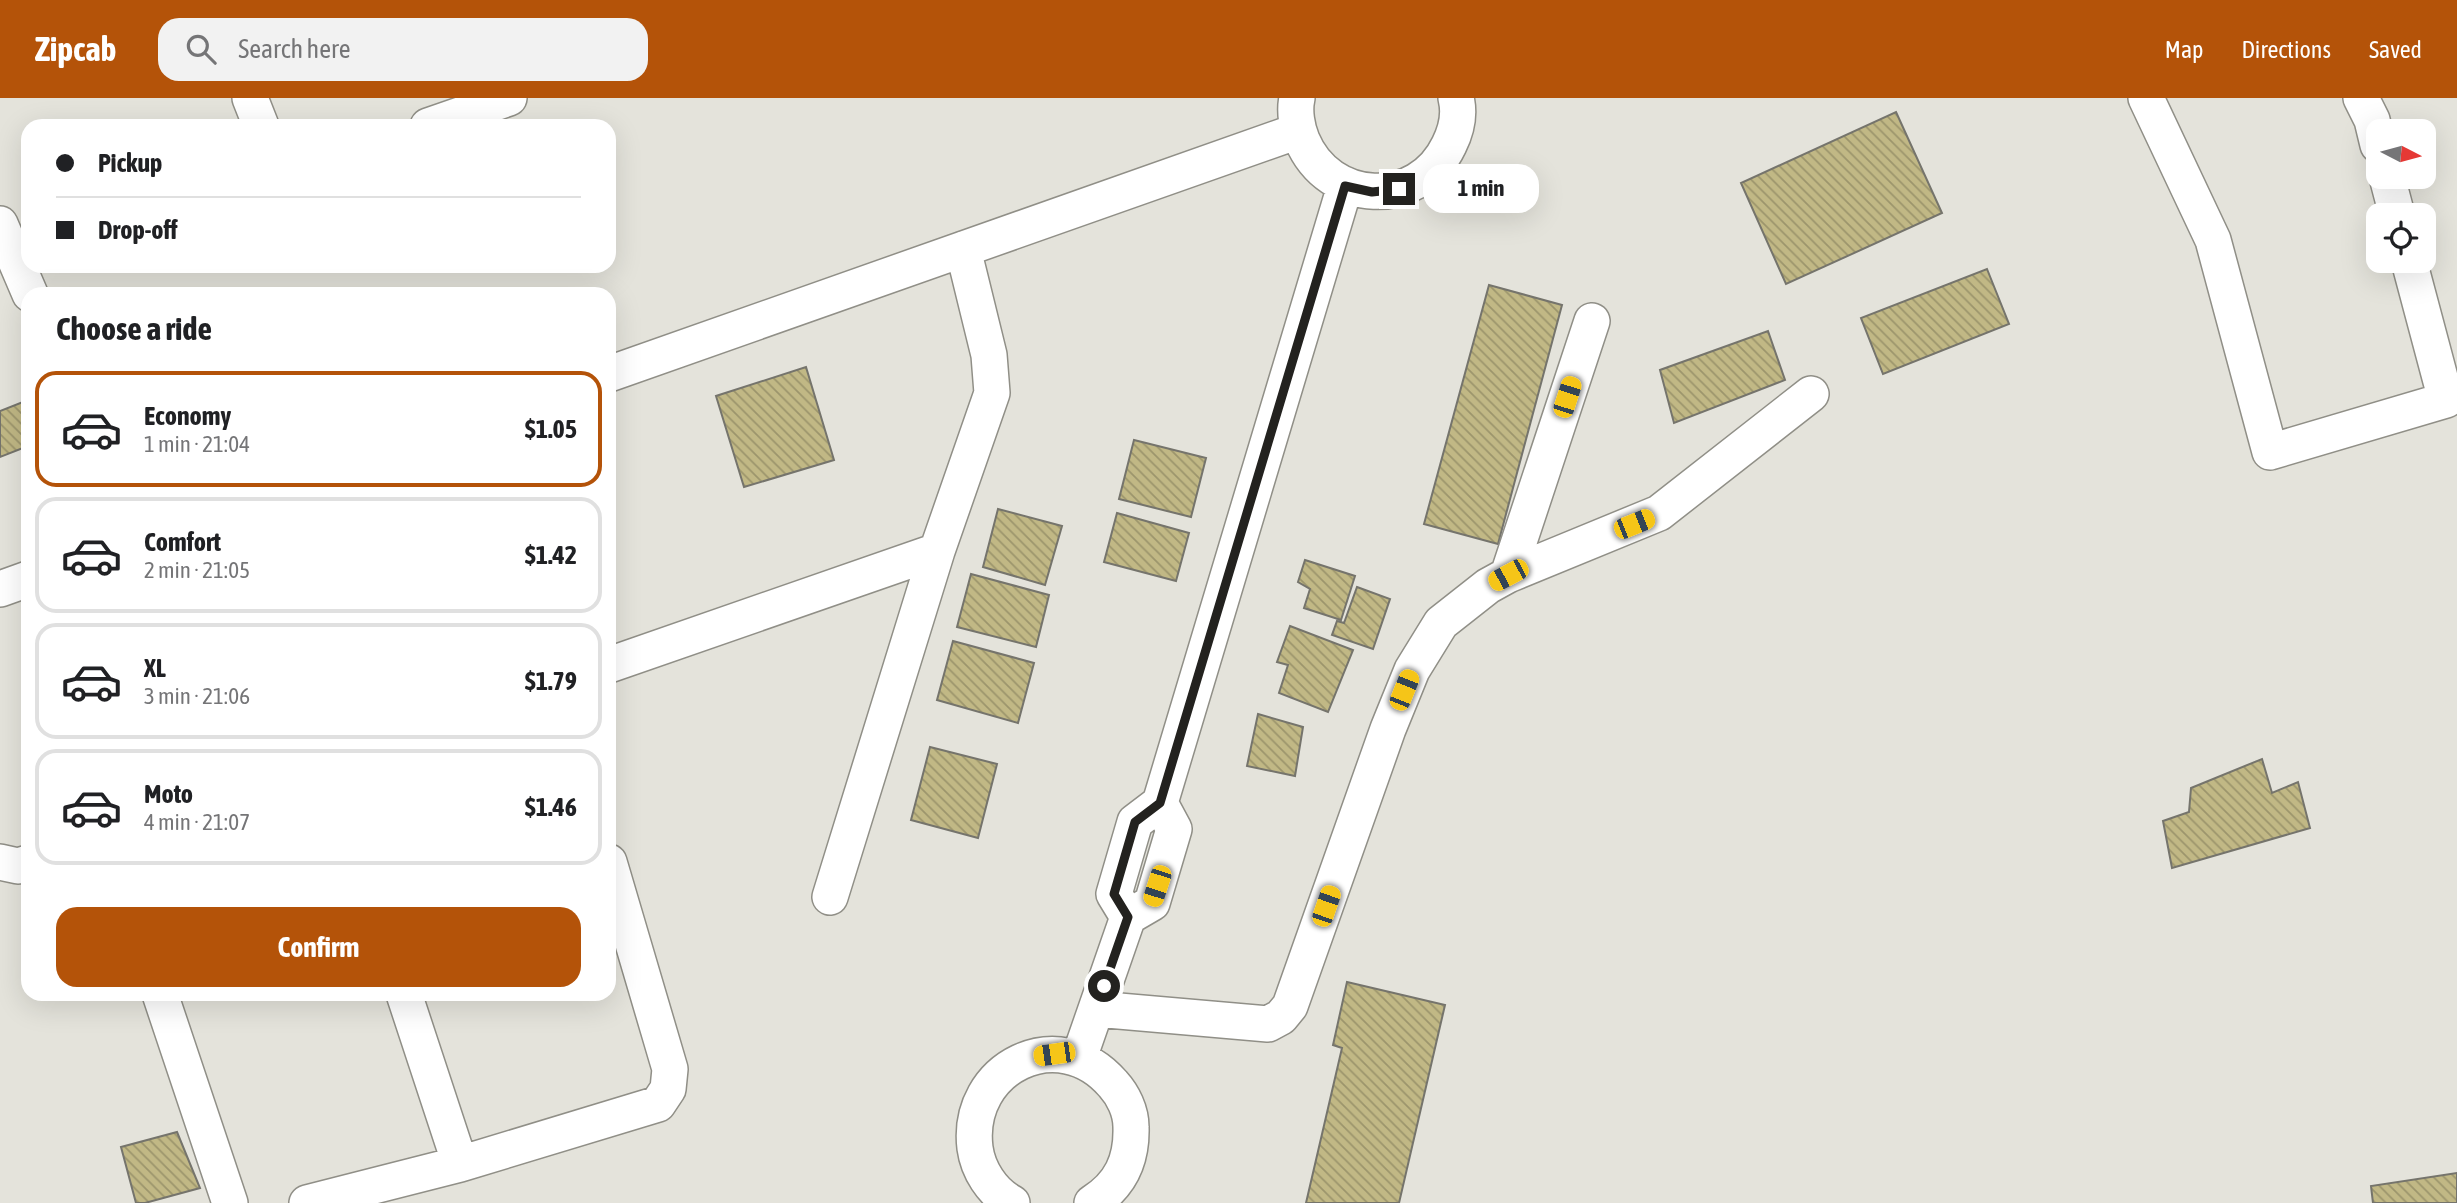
<!DOCTYPE html>
<meta charset="utf-8">
<style>
:root{--surface:#fff;--page:#f2f2f2;--text:#202124;--muted:#757577;--line:#e0e0e0;--accent:#b45309}
body{margin:0;font-family:"Asap Condensed",sans-serif;background:var(--page);color:var(--text);height:100vh;display:flex;flex-direction:column;font-size:26px;white-space:nowrap}
*{box-sizing:border-box;margin:0}
p{font-size:23px;color:var(--muted)}
.icon{flex:none;width:38px;height:38px;fill:none;stroke:currentColor;stroke-width:2;stroke-linecap:round;stroke-linejoin:round}
.map{position:relative;flex:1;overflow:hidden}
.drawer{position:absolute;left:21px;top:189px;width:595px;height:714px;display:flex;flex-direction:column;background:var(--surface);border-radius:21px;box-shadow:0 7px 28px #0002}
.drawer>*{flex:none}
.banner{position:absolute;left:21px;top:21px;width:595px;height:154px;border-radius:21px;box-shadow:0 7px 28px #0002;display:grid;align-content:center;height:154px;padding:0 35px;background:var(--surface)}
.needle{width:46px;rotate:96deg}
.fabs{position:absolute;left:2366px;top:21px;display:grid;gap:14px}
.fabs a{display:grid;place-items:center;width:70px;height:70px;border-radius:14px;background:var(--surface);box-shadow:0 7px 28px #0002;font-size:35px}
.end{position:absolute;width:32px;height:32px;margin:-16px;border:9px solid #23221f;background:#fff;box-shadow:0 0 0 4px #fff}
.from{border-radius:50%}
.bubble{position:absolute;height:49px;border-radius:21px;background:var(--surface);box-shadow:0 7px 28px #0002;font-size:23px;font-weight:700;line-height:49px;text-align:center}
.car{position:absolute;width:21px;height:42px;margin:-21px -10px;border-radius:9px;box-shadow:0 0 5px 2px #0007;background:linear-gradient(#f5c518 24%,#345 0 40%,#f5c518 0 76%,#345 0 86%,#f5c518 0)}
.banner b{display:flex;align-items:center;gap:24px;height:66px;font-size:26px}
.banner b+b{border-top:2px solid var(--line)}
.banner i{width:18px;height:18px;background:var(--text)}
ul{padding:0;list-style:none}
li{display:flex;align-items:center;gap:21px;height:116px;margin:0 14px 10px;padding:0 21px;border:4px solid var(--line);border-radius:21px}
li div{flex:1}
li b{display:block;font-size:26px}
li em{font-style:normal;font-weight:700}
li.on{border-color:var(--accent)}
li>.icon{width:63px;height:63px;stroke-width:1.5}
h2{padding:0 35px;font-size:32px;line-height:84px}
.button{display:flex;gap:14px;margin-top:auto;padding:14px 35px}
.button a{flex:1;height:80px;border-radius:21px;background:var(--accent);color:#fff;font-size:28px;font-weight:700;line-height:80px;text-align:center}
header{display:flex;align-items:center;gap:42px;box-sizing:border-box;height:98px;padding:0 35px;background:var(--accent);color:#fff}
header strong{font-size:33px}
nav{display:flex;gap:38px;margin-inline-start:auto;font-size:24px}
.search{width:490px;height:63px;background:var(--page);display:flex;align-items:center;gap:18px;box-sizing:border-box;padding:0 24px;border-radius:21px;color:var(--muted);font-size:26px}
.map>svg:first-child{display:block}
.building{fill:url(#building-back-hatch);stroke:#75746c;stroke-width:2}
.lines{fill:none;stroke-linecap:round;stroke-linejoin:round}
.minor-casing{stroke:#908f87;stroke-width:38}
.minor{stroke:#fff;stroke-width:35}
.route{stroke:#23221f;stroke-width:9}
</style>
<header>
<strong>Zipcab</strong>
<div class="search"><svg class="icon" aria-label="search" viewBox="0 0 24 24"><circle cx="10" cy="10" r="6"/><path d="M15 15l6 6"/></svg>Search here</div>
<nav><a>Map</a><a>Directions</a><a>Saved</a></nav>
</header>
<div class="map">
<svg width="2457" height="1105" viewBox="0 0 2457 1105">
<defs>
<pattern id="building-back-hatch" width="6" height="6" patternUnits="userSpaceOnUse" patternTransform="scale(1.75)"><rect width="6" height="6" fill="#c1b885"/><path d="M-1 5l2 2M0 0l6 6M5-1l2 2" fill="none" stroke="#9c956c"/></pattern>
</defs>
<rect width="100%" height="100%" fill="#e4e3db"/>
<!-- building -->
<path class="building" d="M1896 14 1942 115 1786 186 1741 85Z
M1987 171 2009 226 1883 276 1861 220Z
M1489 187 1562 207 1498 446 1424 426Z
M1768 233 1785 282 1674 325 1660 272Z
M806 269 834 362 744 389 716 298Z
M28 302V348L0 359V313Z
M1134 342 1206 360 1191 419 1119 401Z
M998 411 1062 428 1045 487 983 469Z
M1117 415 1189 435 1176 483 1104 464Z
M1305 462 1355 478 1341 522 1304 510 1310 491 1298 484Z
M971 476 1049 497 1036 549 957 529Z
M1357 489 1390 501 1373 551 1332 537 1337 523 1344 525Z
M1290 528 1353 552 1328 614 1279 595 1288 567 1277 564Z
M953 543 1034 565 1018 625 937 602Z
M1258 616 1303 629 1295 678 1247 668Z
M930 649 997 666 978 740 911 722Z
M2262 661 2272 695 2298 684 2310 730 2172 770 2163 723 2189 714 2191 690Z
M1347 884 1445 907 1399 1105H1306L1342 950 1333 947Z
M177 1034 200 1090 145 1105H136L121 1049Z
M2457 1075V1105H2373L2371 1088Z"/>
<g class="lines">
<defs>
<path id="minor" d="M250 0 261 28
M1297 0C1294 13 1297 30 1302 42 1329 107 1418 112 1449 47 1456 33 1460 16 1456 0
M2146 0 2213 142 2270 354 2446 302 2409 163
M2361 0 2372 22 2378 47
M428 28 509 0
M2387 79 2397 117
M0 126 30 196
M609 276 1298 33
M1508 477 1592 223
M0 491 28 481
M609 567 937 453
M0 764 18 768 28 765
M830 799 937 453 992 295 989 257 963 151
M1128 819 1114 796 1135 724 1160 705 1345 88
M160 896 230 1105
M404 896 460 1066
M1096 911 1268 926 1281 919 1290 908 1388 631 1412 572 1441 525 1488 488 1508 477 1659 415 1811 296
M1079 960 1128 819 1152 805 1174 731 1160 705
M307 1105 460 1066 658 1006 668 991 670 971 609 764
M1012 1105C992 1094 978 1072 975 1050 965 969 1059 923 1113 986 1123 997 1131 1013 1131 1029 1132 1062 1121 1087 1092 1105"/>
</defs>
<!-- minor casing -->
<use href="#minor" class="minor-casing"/>
<!-- minor -->
<use href="#minor" class="minor"/>
</g>
<g class="lines">
<!-- route -->
<path class="route" d="M1104 888 1128 819 1114 796 1135 724 1160 705 1345 88 1372 94 1399 91"/>
</g>
</svg>
<div class="fabs">
<a><svg class="needle" viewBox="-14 -14 28 28"><path d="M0-13l5 13h-10z" fill="#e53935"/><path d="M0 13l5-13h-10z" fill="#757577"/></svg></a>
<a><svg class="icon" aria-label="locate" viewBox="0 0 24 24"><circle cx="12" cy="12" r="6"/><path d="M12 2v4M12 18v4M2 12h4M18 12h4"/></svg></a>
</div>
<i class="end from" style="left:1104px;top:888px"></i>
<i class="end" style="left:1399px;top:91px"></i>
<div class="bubble" style="left:1423px;top:66px;width:116px">1 min</div>
<i class="car" style="left:1567px;top:299px;rotate:18deg"></i>
<i class="car" style="left:1634px;top:426px;rotate:68deg"></i>
<i class="car" style="left:1508px;top:477px;rotate:242deg"></i>
<i class="car" style="left:1404px;top:592px;rotate:22deg"></i>
<i class="car" style="left:1157px;top:788px;rotate:198deg"></i>
<i class="car" style="left:1326px;top:808px;rotate:19deg"></i>
<i class="car" style="left:1054px;top:956px;rotate:262deg"></i>
<div class="banner">
<b><i class="from"></i>Pickup</b>
<b><i></i>Drop-off</b>
</div>
<section class="drawer">
<h2>Choose a ride</h2>
<ul>
<li class="on"><svg class="icon" aria-label="car" viewBox="0 0 24 24"><path d="M5 17H2v-5l4-1 3-4h7l3 4 3 1v5h-3M9 17h6M6 11h13"/><circle cx="7" cy="17" r="2"/><circle cx="17" cy="17" r="2"/></svg><div><b>Economy</b><p>1 min · 21:04</p></div><em>$1.05</em></li>
<li><svg class="icon" aria-label="car" viewBox="0 0 24 24"><path d="M5 17H2v-5l4-1 3-4h7l3 4 3 1v5h-3M9 17h6M6 11h13"/><circle cx="7" cy="17" r="2"/><circle cx="17" cy="17" r="2"/></svg><div><b>Comfort</b><p>2 min · 21:05</p></div><em>$1.42</em></li>
<li><svg class="icon" aria-label="car" viewBox="0 0 24 24"><path d="M5 17H2v-5l4-1 3-4h7l3 4 3 1v5h-3M9 17h6M6 11h13"/><circle cx="7" cy="17" r="2"/><circle cx="17" cy="17" r="2"/></svg><div><b>XL</b><p>3 min · 21:06</p></div><em>$1.79</em></li>
<li><svg class="icon" aria-label="car" viewBox="0 0 24 24"><path d="M5 17H2v-5l4-1 3-4h7l3 4 3 1v5h-3M9 17h6M6 11h13"/><circle cx="7" cy="17" r="2"/><circle cx="17" cy="17" r="2"/></svg><div><b>Moto</b><p>4 min · 21:07</p></div><em>$1.46</em></li>
</ul>
<div class="button"><a>Confirm</a></div>
</section>
</div>
